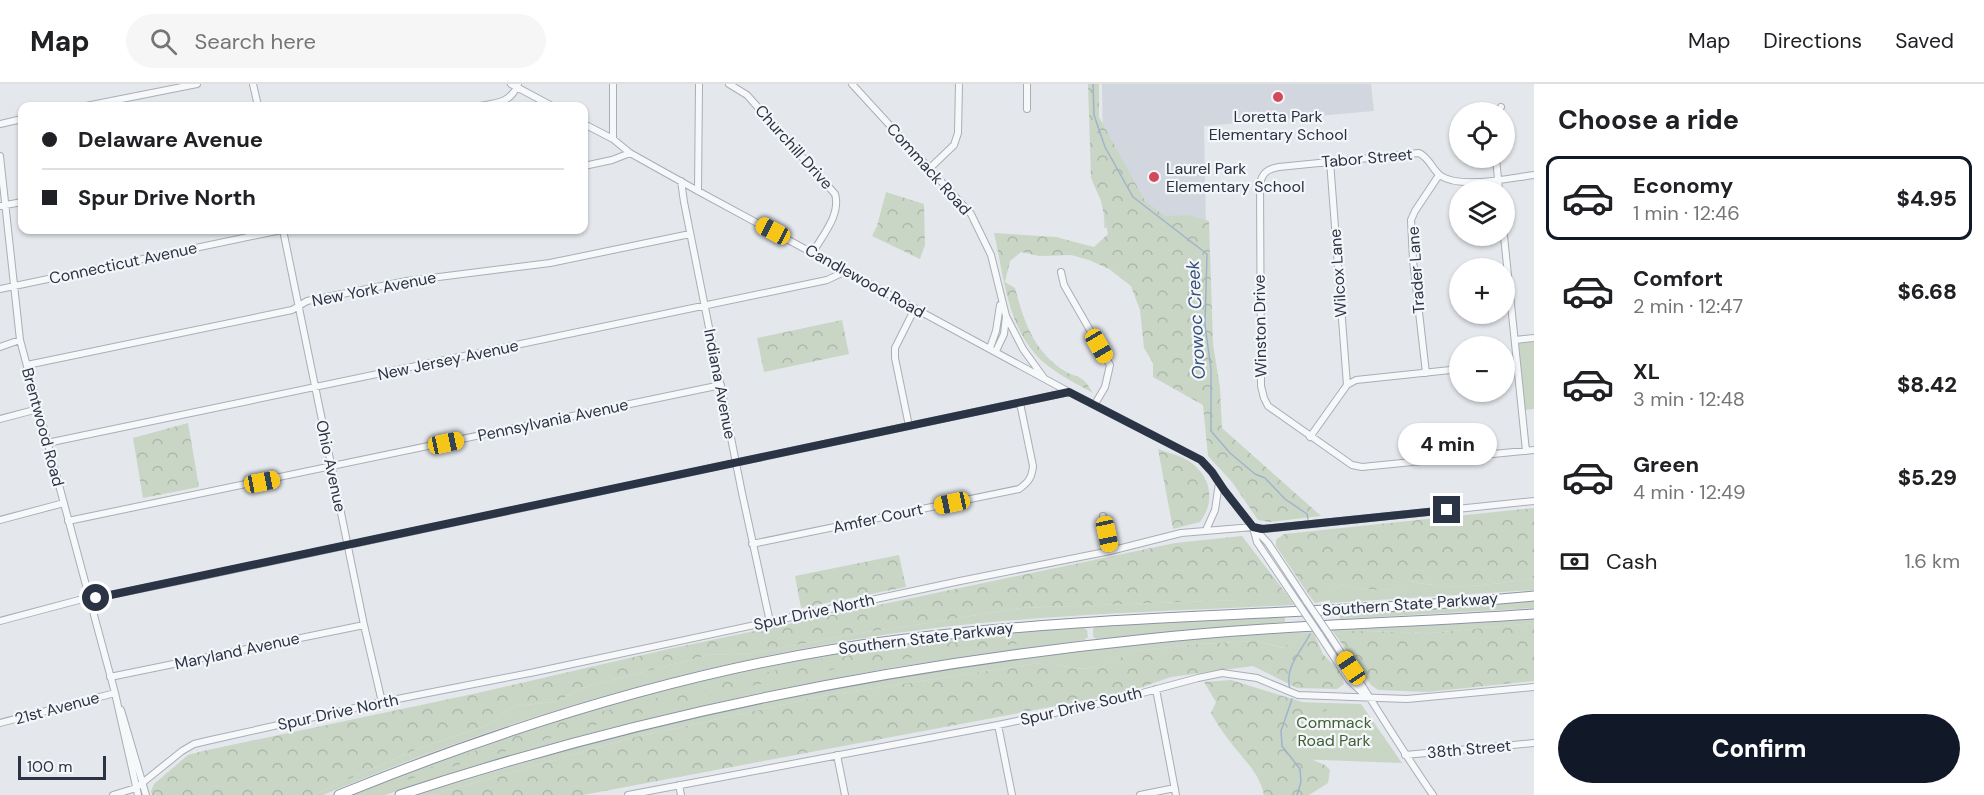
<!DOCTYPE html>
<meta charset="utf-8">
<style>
:root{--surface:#fff;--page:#f6f6f6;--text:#202124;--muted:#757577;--line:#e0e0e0;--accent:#111827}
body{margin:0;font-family:"DM Sans",sans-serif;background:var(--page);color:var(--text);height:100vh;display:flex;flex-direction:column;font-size:22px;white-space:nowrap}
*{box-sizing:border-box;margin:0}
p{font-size:20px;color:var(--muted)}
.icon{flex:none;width:33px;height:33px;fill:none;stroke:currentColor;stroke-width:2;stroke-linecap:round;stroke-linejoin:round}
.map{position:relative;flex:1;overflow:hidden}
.drawer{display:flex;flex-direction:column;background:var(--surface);width:450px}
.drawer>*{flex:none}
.hud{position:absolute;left:18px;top:18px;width:570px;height:132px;border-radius:12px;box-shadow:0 2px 4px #0004;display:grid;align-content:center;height:132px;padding:0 24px;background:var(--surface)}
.tools{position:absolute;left:1449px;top:18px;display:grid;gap:12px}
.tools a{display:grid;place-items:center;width:66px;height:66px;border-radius:50%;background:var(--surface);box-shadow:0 2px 4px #0004;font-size:30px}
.scale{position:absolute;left:18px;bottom:15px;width:88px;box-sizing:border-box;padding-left:6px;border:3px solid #2b3445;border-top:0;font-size:16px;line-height:21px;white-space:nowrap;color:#2b3445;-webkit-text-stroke:4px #f4f6f9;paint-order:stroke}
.end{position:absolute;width:27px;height:27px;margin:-14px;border:8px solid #2b3445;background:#fff;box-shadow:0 0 0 3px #fff}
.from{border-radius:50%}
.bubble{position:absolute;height:42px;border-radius:21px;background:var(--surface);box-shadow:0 2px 4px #0004;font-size:20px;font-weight:800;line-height:42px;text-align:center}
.car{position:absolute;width:18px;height:36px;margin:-18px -9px;border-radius:8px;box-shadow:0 0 4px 2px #0007;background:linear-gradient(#f5c518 24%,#345 0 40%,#f5c518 0 76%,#345 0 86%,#f5c518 0)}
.hud b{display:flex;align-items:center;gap:21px;height:57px;font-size:22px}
.hud b+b{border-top:2px solid var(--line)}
.hud i{width:15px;height:15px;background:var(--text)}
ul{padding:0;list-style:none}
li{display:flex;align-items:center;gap:18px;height:84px;margin:0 12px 9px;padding:0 12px;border:3px solid transparent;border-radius:12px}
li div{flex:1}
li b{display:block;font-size:22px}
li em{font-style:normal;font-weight:800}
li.active{border-color:var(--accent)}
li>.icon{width:54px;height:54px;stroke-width:1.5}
h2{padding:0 24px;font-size:27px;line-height:72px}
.pay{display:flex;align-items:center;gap:15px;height:66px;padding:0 24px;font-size:22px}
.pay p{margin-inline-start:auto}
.cta{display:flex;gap:12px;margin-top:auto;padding:12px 24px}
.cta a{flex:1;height:69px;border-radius:36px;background:var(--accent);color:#fff;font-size:24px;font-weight:800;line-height:69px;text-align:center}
header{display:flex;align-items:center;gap:36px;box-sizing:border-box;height:84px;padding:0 30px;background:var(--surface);border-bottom:2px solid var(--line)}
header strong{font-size:28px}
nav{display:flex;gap:33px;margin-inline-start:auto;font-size:21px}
.search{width:420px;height:54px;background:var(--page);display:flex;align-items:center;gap:15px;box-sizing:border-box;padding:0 21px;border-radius:33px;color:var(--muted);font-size:22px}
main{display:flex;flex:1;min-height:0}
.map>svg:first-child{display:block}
.built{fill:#d2d6de}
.green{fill:#c9d6c5}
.forest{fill:url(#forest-crowns)}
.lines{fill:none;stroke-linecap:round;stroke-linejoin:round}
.stream{stroke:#9fb4cc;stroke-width:1.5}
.minor-casing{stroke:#a9aeb7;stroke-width:8}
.highway-casing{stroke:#8b94a3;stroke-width:11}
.minor{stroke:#f7f8fa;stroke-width:6}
.highway{stroke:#fff;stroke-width:9}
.minor-bridge-casing{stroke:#a9aeb7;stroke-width:8;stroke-linecap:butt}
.minor-bridge{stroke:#f7f8fa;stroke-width:6}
.route{stroke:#2b3445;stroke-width:8}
.poi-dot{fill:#d1495b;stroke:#f4f6f9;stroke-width:2}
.labels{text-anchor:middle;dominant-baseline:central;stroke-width:4.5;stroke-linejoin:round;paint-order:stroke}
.poi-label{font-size:16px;fill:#2b3445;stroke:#f4f6f9}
.street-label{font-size:16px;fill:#2b3445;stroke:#f4f6f9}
.park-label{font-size:16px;fill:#3f6138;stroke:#f4f6f9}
.water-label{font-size:18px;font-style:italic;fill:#34527a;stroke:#f4f6f9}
</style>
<header>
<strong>Map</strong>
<div class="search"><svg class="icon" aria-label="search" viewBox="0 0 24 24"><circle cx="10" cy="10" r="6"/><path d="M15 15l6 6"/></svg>Search here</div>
<nav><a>Map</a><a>Directions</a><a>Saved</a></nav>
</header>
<main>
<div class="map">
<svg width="1534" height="711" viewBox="0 0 1534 711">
<defs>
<pattern id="forest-crowns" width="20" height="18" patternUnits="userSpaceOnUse" patternTransform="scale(1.5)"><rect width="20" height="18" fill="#c9d6c5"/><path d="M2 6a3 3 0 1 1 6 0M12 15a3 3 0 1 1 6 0" fill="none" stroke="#adb8ab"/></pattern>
</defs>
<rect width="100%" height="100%" fill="#e4e7ec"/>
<!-- built -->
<path class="built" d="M1102 0H1371L1374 27 1204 42 1206 144H1104Z"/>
<!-- green -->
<path class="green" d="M1534 257V325L1523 326 1517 263 1521 258Z
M1534 494V506L1518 507 1330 519V516L1315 519 1311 514H1326L1341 500C1365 506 1388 511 1410 497 1450 507 1494 501 1534 494Z
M1237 516H1291L1294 521C1174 527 1054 530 935 544 724 570 519 629 323 711H313L422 663 488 641 514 622 555 618 582 604 709 571 756 569 859 549 916 541 1020 524Z
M1534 516V524L1340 535V529Z
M1285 532V538L1097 555 1093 553V545L1096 542Z
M1534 535V539L1432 549 1332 546Z
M1082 543 1087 546 1088 553 1084 556 895 583 759 609 591 649 474 682 385 711H350C535 632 733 582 932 556 982 549 1032 547 1082 543Z
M1313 548 1301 551 1284 564 1256 557 1199 560 1136 567 1101 583 1076 585 1051 579H1039L822 612 627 655 432 711H418C507 683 596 657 687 635 808 607 930 586 1052 570 1139 559 1226 550 1313 548Z
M1295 618 1361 620 1402 679 1294 675Z"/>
<!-- forest -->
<path class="forest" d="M1088 0H1099V33L1145 117 1165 132 1188 131 1209 137 1213 260 1220 304 1222 344 1321 432 1270 438 1258 436 1232 398 1208 372 1203 321 1153 293V279L1144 264 1140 226 1131 202 1109 185 1089 176 1071 171 1039 172 1021 168 1010 177 1005 198 1015 204C1024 237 1032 263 1060 284 1077 296 1080 287 1093 309 1075 299 1057 290 1042 277 1007 245 1004 192 994 149L1056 153 1094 163 1108 150 1101 117 1091 94Z
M886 108 924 120 925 161 920 175 872 152 877 142Z
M842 236 849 270 764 288 757 254Z
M188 339 199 403 143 414 133 354Z
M1158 365C1168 369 1180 371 1189 377 1211 392 1216 417 1200 438L1173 445Z
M1534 424V494C1494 501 1450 507 1411 497 1388 511 1365 506 1341 500L1327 514H1311L1276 462V456L1284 450Z
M1242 452 1291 516H1237L1020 524 916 541 859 549 756 569 709 571 582 604 555 618 514 622 488 641 422 663 313 711H152L151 707 154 700 188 671 203 667 473 610 664 566 1175 459Z
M899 471 906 503 801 524 795 492Z
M1534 539V597L1427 608 1378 606 1371 601 1332 546 1432 549Z
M1313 548 1323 570 1342 590 1344 600 1337 605 1297 604 1253 582 1171 593 1125 609 583 711H432L627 655 822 612 1039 579H1051L1076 585 1101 583 1135 567 1199 560 1256 557 1283 564 1301 551Z
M1039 549H1072L1068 553 850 582 745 603 589 643 389 701 405 693 529 647 631 620 824 575 937 560Z
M1231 596 1328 626 1306 635 1297 651 1301 671 1325 681 1330 686 1328 699 1309 711H1264C1260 691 1247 679 1235 664 1226 653 1218 642 1211 629L1216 618 1204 598Z"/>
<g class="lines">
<!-- stream -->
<path class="stream" d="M1093 0 1094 31 1105 63 1133 113 1207 170 1205 241 1211 285V347L1230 369 1255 390 1265 394 1285 415 1307 430 1308 435
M1290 605C1284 583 1301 568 1310 550
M1292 615 1281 647 1282 662 1300 685 1301 698 1297 711"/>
<defs>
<path id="minor" d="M253 0 258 22
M511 0 552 22
M729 0 747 11 835 110C841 130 823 151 813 168
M852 0 971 130 991 171 1006 232 1004 250 996 267
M1027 0V25
M86 22 197 0
M479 22C497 19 511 19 518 0
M1498 28 1501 23
M0 40 22 35
M584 40 613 55 630 69 698 107 1069 308 1201 376 1212 388 1224 406 1253 443 1268 459 1307 518
M613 55V0
M0 72 20 256 115 609 138 711
M1496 74 1499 106
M1330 77 1347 301
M584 82 612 76 630 69
M929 85 954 61 958 49 959 0
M1534 91C1510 94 1461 105 1441 92 1432 86 1430 74 1419 69L1279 83C1268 85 1263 88 1260 99L1261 302 1264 314 1268 322 1352 381 1362 383 1534 366
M681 97 684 118 742 409 770 538
M698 107 699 0
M0 122 22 118
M283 146 364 541 382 618
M1504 152 1526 367
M1061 188 1064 201 1110 281 1105 303 1095 320
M0 205 281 146
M1006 232 1023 265 1044 294
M1515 256 1534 254
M0 263 20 256
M990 264 996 247 1000 221
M27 281 292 226 307 217 407 197 550 179 690 150
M1504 281 1517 279
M1426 289 1413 176 1411 136 1415 127 1439 91
M0 335 38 325
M909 342 895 274V264L915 224
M1310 353 1347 301 1356 296 1460 285
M47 359 827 196 846 187
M1103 432 1110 467
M0 436 64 419
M68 437 721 301
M1206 446 1215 426 1219 399
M1254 447 1257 458 1298 519
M752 460 1019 405C1029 398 1032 393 1033 382L1020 319
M0 537 79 516 101 513 198 493 1069 308
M1328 549C1364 603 1396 658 1433 711
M1319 550 1349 596 1366 612
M110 593 364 541
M1156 605 1176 711
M121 626 146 711
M0 639 115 609
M998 641 1012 711
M837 671 845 711
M1405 671 1534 659
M679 701 681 711
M113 711 136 704 182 667 194 660 211 656 382 618 535 588 960 497 1110 467 1181 449 1253 443 1264 445 1534 417
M628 711 998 641 1120 615 1198 594 1222 589 1257 594 1298 611 1407 615 1534 603
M1140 711 1175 704"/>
<path id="highway" d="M339 711C518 638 705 580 898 556 1109 529 1322 532 1534 512
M400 711C642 631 893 581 1147 555 1275 541 1405 539 1534 530"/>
</defs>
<!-- minor casing -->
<use href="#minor" class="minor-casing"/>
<!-- highway casing -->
<use href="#highway" class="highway-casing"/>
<!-- minor -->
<use href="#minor" class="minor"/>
<!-- highway -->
<use href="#highway" class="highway"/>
<defs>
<path id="minor-bridge" d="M1307 518 1328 549
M1298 519 1319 550"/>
</defs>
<!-- minor-bridge casing -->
<use href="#minor-bridge" class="minor-bridge-casing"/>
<!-- minor-bridge -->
<use href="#minor-bridge" class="minor-bridge"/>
</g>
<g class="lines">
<!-- route -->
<path class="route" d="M96 514 1069 308 1201 376 1212 388 1224 406 1253 443 1262 445 1447 426"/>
</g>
<!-- markers -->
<g class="poi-dot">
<circle cx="1278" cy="13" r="6"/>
<circle cx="1154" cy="93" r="6"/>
</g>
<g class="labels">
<!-- poi labels -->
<g class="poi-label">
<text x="1278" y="32">Loretta Park<tspan x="1278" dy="18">Elementary School</tspan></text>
<text x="1166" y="84" text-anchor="start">Laurel Park<tspan x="1166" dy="18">Elementary School</tspan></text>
</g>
<!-- street labels -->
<g class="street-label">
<text transform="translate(794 63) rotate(48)">Churchill Drive</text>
<text transform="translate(1367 74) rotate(-5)">Tabor Street</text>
<text transform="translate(929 85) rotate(48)">Commack Road</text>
<text transform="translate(123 179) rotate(-12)">Connecticut Avenue</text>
<text transform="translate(1416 186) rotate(-94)">Trader Lane</text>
<text transform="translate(1338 189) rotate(-94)">Wilcox Lane</text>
<text transform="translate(865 197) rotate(29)">Candlewood Road</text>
<text transform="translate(374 205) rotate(-11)">New York Avenue</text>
<text transform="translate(1260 242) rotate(-91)">Winston Drive</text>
<text transform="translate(448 276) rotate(-12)">New Jersey Avenue</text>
<text transform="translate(720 300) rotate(79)">Indiana Avenue</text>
<text transform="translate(553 336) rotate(-12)">Pennsylvania Avenue</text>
<text transform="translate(43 343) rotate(75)">Brentwood Road</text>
<text transform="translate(331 382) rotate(78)">Ohio Avenue</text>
<text transform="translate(878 434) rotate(-12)">Amfer Court</text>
<text transform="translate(1410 520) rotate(-4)">Southern State Parkway</text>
<text transform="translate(814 528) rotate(-12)">Spur Drive North</text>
<text transform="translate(926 554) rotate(-7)">Southern State Parkway</text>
<text transform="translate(237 567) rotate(-12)">Maryland Avenue</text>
<text transform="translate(1081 622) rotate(-13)">Spur Drive South</text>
<text transform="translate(57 624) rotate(-15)">21st Avenue</text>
<text transform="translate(338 628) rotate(-12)">Spur Drive North</text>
<text transform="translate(1469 665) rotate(-5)">38th Street</text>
</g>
<!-- park labels -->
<g class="park-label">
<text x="1334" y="638">Commack<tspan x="1334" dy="18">Road Park</tspan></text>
</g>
<!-- water labels -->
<g class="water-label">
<text transform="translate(1196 236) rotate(-93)">Orowoc Creek</text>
</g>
</g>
</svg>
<div class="tools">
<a><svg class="icon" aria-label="locate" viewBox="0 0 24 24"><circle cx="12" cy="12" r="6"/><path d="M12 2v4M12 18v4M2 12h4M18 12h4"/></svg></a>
<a><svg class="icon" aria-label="layers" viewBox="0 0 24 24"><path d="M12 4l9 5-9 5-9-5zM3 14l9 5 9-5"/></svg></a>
<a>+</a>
<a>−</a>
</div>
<div class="scale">100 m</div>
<i class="end from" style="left:96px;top:514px"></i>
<i class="end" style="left:1447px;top:426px"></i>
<div class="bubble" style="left:1398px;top:339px;width:99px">4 min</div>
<i class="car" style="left:773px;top:147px;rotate:298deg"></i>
<i class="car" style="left:1099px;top:262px;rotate:150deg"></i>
<i class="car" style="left:446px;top:359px;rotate:78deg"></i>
<i class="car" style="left:262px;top:398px;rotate:79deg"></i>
<i class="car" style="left:952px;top:419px;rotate:258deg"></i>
<i class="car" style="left:1107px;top:450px;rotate:168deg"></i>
<i class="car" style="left:1351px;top:584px;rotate:326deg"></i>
<div class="hud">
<b><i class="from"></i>Delaware Avenue</b>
<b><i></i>Spur Drive North</b>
</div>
</div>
<section class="drawer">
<h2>Choose a ride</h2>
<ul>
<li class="active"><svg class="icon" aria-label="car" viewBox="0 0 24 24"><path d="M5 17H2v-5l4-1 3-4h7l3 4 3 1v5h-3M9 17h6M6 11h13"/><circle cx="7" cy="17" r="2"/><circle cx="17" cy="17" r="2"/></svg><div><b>Economy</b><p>1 min · 12:46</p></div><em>$4.95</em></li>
<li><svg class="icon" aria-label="car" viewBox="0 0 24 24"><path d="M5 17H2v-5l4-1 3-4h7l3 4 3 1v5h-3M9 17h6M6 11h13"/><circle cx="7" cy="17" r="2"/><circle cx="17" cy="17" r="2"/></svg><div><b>Comfort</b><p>2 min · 12:47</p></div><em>$6.68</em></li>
<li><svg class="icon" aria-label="car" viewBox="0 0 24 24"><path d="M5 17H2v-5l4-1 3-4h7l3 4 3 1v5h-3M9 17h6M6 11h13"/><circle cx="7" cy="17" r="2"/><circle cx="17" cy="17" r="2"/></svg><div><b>XL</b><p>3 min · 12:48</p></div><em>$8.42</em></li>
<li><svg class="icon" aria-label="car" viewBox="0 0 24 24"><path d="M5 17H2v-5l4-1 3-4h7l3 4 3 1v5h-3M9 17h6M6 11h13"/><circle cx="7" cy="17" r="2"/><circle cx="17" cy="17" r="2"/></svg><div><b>Green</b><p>4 min · 12:49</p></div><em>$5.29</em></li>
</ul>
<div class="pay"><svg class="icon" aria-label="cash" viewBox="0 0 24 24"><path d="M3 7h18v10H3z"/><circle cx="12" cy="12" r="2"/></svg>Cash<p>1.6 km</p></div>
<div class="cta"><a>Confirm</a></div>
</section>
</main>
